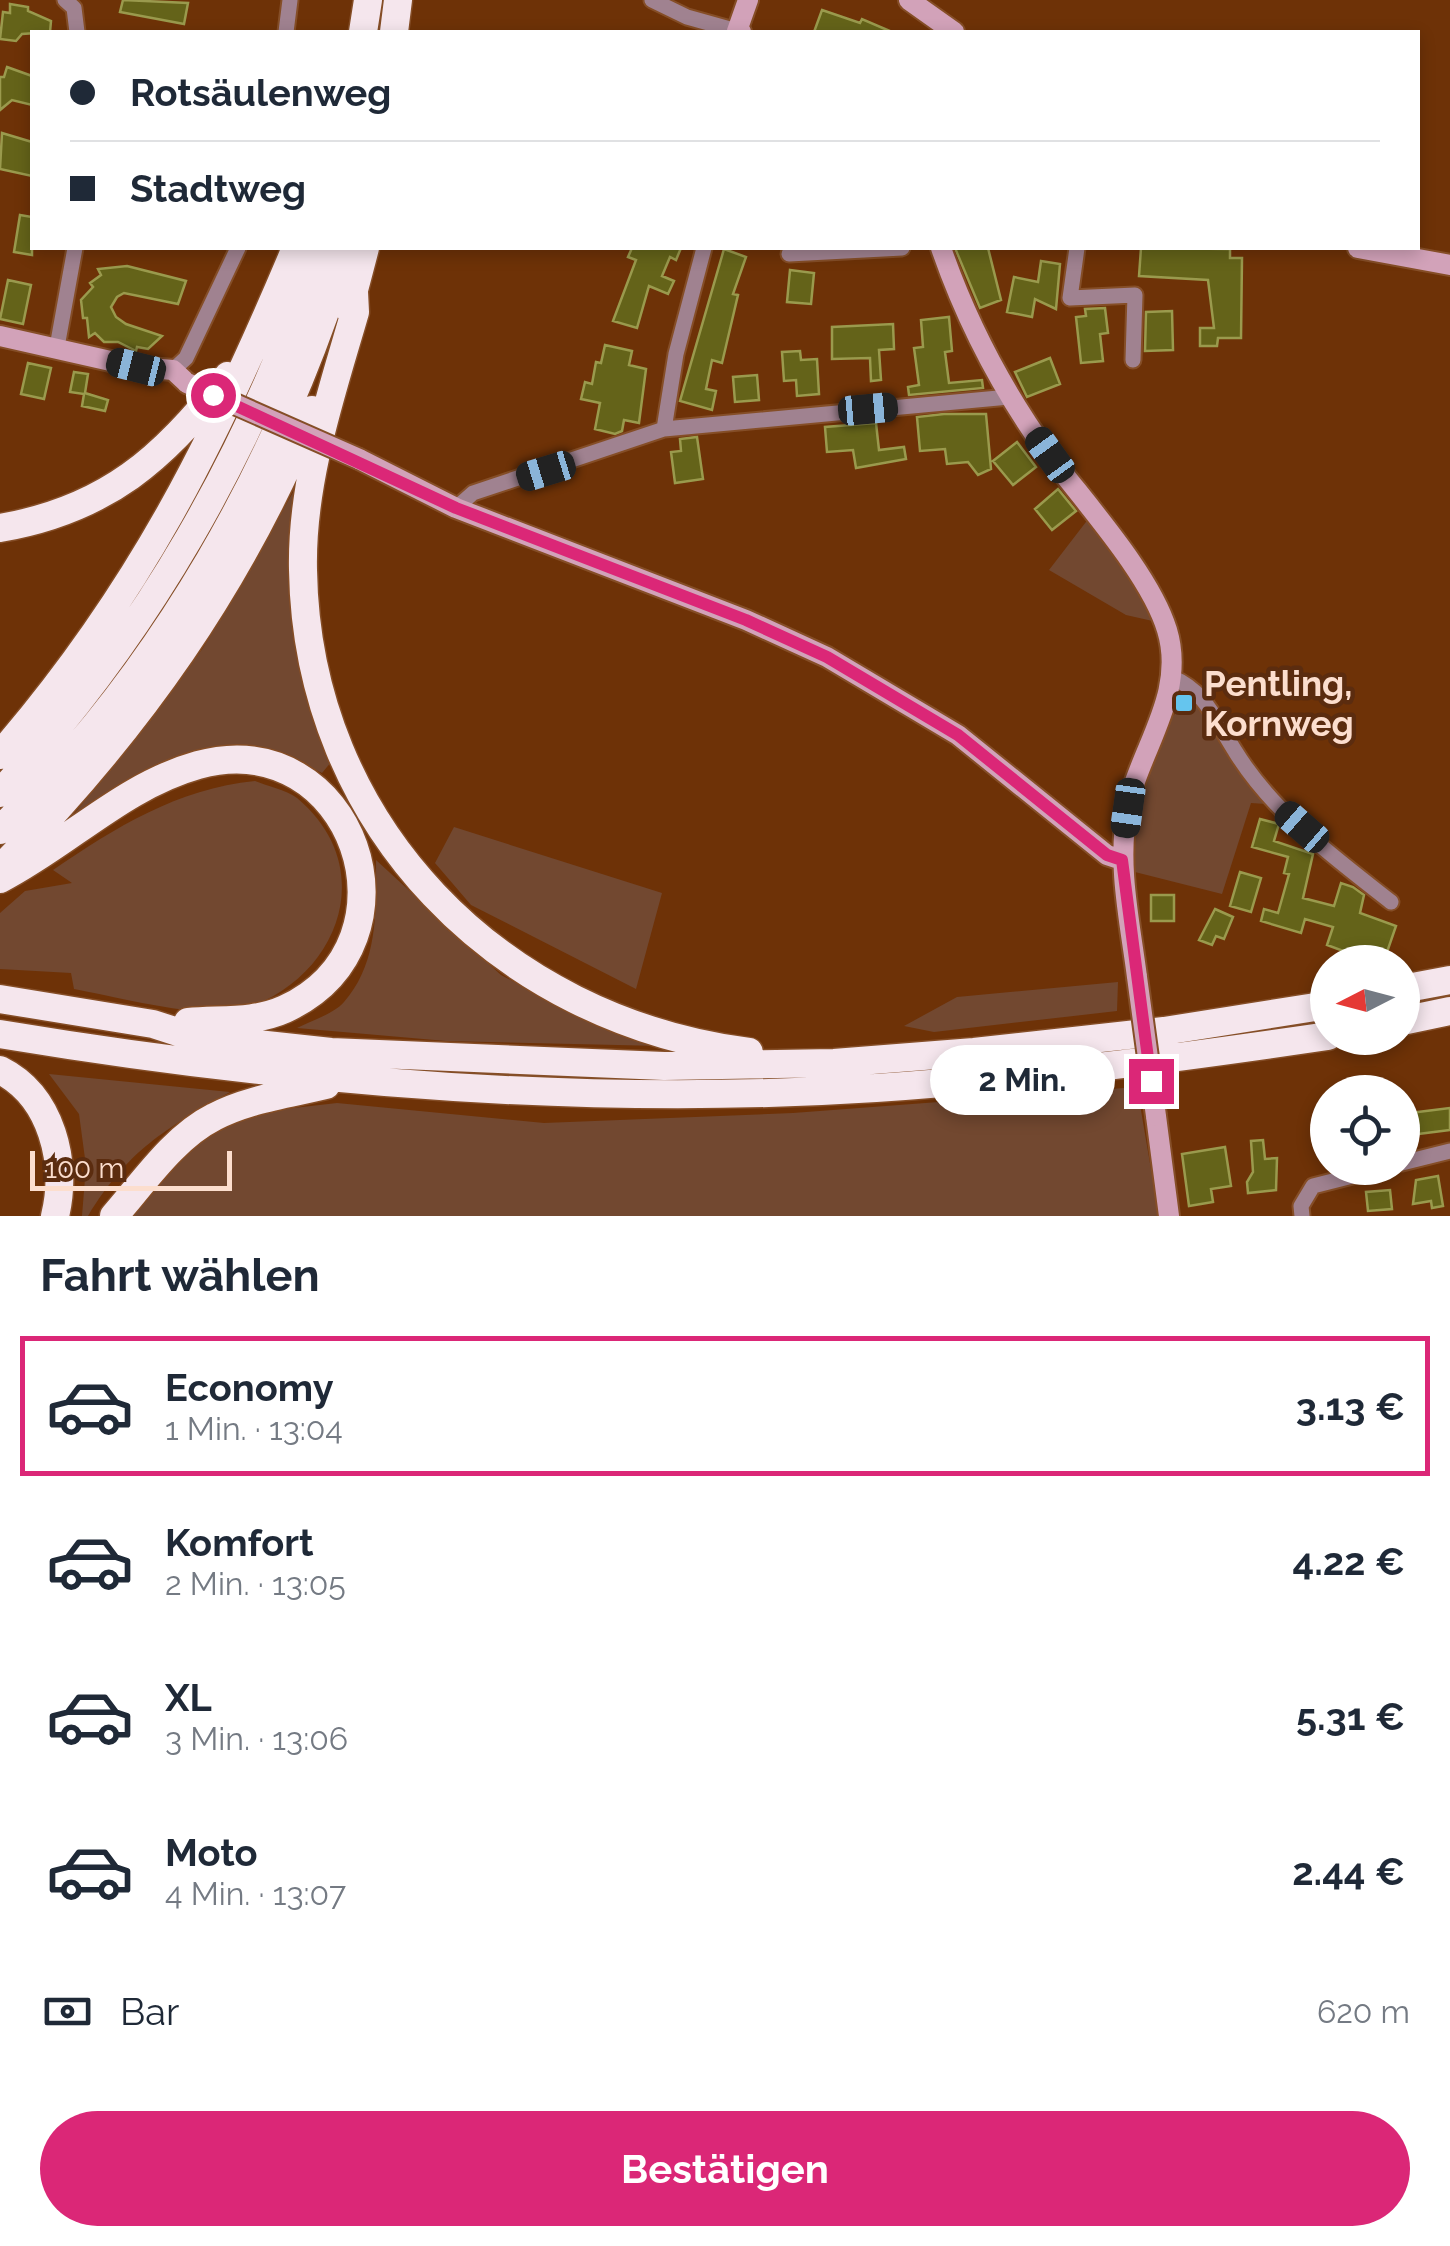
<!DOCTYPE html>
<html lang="de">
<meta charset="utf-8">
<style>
:root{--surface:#fff;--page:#f6f6f7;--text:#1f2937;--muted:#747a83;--line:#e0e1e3;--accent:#db2777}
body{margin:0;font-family:Raleway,sans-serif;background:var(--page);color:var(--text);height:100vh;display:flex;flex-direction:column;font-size:38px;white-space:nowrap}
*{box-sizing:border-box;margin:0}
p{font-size:32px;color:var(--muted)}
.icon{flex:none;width:55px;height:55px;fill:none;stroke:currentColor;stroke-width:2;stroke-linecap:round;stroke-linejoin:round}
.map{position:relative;height:1216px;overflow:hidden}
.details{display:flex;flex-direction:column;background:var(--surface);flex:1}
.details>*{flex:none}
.hud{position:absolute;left:30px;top:30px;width:1390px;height:220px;border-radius:0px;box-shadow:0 5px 15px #0003;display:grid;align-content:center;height:220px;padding:0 40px;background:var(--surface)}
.needle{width:65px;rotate:264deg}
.fabs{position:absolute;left:1310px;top:945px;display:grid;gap:20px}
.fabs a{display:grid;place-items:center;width:110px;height:110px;border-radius:50%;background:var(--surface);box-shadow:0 5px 15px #0003;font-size:50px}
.scale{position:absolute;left:30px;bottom:25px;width:202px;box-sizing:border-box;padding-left:10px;border:5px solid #fcdece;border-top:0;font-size:28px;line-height:35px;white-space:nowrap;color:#fcdece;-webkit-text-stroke:8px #5b2c0f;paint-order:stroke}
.end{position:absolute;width:45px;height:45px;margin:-22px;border:12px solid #db2777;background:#fff;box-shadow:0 0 0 5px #fff}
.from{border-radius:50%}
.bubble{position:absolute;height:70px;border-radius:35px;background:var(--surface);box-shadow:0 5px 15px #0003;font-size:32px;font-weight:700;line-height:70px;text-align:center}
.car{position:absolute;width:30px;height:60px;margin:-30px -15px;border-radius:12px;box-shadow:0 0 8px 2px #0007;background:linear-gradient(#222 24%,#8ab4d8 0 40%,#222 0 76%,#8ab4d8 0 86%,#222 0)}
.hud b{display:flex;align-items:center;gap:35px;height:95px;font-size:38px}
.hud b+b{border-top:2px solid var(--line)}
.hud i{width:25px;height:25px;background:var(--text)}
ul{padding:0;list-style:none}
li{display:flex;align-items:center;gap:30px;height:140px;margin:0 20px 15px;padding:0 20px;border:5px solid transparent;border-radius:0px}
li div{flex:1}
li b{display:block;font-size:38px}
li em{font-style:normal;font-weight:700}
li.current{border-color:var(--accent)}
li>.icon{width:90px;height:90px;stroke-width:1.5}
h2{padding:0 40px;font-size:45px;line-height:120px}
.pay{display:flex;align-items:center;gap:25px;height:110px;padding:0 40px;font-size:38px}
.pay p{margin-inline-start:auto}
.cta{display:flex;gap:20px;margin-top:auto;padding:20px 40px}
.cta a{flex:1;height:115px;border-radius:60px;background:var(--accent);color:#fff;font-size:40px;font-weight:700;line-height:115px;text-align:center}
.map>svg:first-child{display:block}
.green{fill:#724830}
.building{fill:#646319;stroke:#9a9a4d;stroke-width:2.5}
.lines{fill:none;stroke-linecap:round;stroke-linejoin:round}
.street-casing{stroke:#854e27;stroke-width:19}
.secondary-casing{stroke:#854e27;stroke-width:24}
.highway-casing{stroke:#854e27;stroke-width:31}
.street{stroke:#a08290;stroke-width:15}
.secondary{stroke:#d2a2b9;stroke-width:20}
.highway{stroke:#f5e6ed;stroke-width:28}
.secondary-bridge-casing{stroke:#854e27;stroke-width:24;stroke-linecap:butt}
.secondary-bridge{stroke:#d2a2b9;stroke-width:20}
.route{stroke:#db2777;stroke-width:12}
.poi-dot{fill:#65c5ee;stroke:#5b2c0f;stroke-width:4}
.labels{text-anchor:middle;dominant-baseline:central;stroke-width:9;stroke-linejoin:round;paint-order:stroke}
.poi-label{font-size:35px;font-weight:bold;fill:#fcdece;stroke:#5b2c0f;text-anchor:start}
</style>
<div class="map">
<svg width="1450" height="1216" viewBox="0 0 1450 1216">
<rect width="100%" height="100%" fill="#6e3207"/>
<!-- green -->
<path class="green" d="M295 489C283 586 296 672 332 761L322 773C215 718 168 758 75 813L203 648Z
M1089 518 1157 622 1126 615 1049 570Z
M1194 705 1205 712 1266 804 1251 803 1222 894 1131 871 1137 803 1173 716 1181 707Z
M255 781C267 786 287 790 297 798 382 869 337 982 240 1010 206 1020 112 996 74 989L71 973 0 969V913L25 891 72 883 53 870C116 827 177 789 255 781Z
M454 827 662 893 636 989 471 905 435 863Z
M376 860 501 975 588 1020 661 1046 446 1041 297 1028C311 1021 335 1013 344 1002 379 962 376 909 376 860Z
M1118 982 1117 1011 934 1032 904 1026 957 997Z
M49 1074 230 1092C164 1130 129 1149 88 1216H82L86 1166 79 1114Z
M1137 1087 1159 1216H127L199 1139 241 1114 337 1103 544 1123 793 1113Z"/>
<!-- building -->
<path class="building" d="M123 0 188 3 184 24 120 12Z
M10 4 28 7V11L51 21 50 32 22 34 16 41 0 39 3 12 10 13Z
M822 10 860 23 862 19 892 32H814Z
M7 67 32 76V105L12 100 0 110V77H4Z
M2 133 32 142V176L0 169Z
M20 215 32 217V255L14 252Z
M632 248H681L676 260 670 257 662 276 674 281 668 294 649 286 637 328 613 321 636 260 628 257Z
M955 248H988L1001 300 980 308Z
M1141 248 1230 249V258H1242L1241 338H1218L1217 346H1200V328H1214L1208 280 1139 276Z
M724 249 746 257 733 294 738 295 722 363 712 360 706 389 716 391 712 410 680 401Z
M1041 261 1060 264 1056 309 1035 299 1032 317 1007 312 1014 277 1038 282Z
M127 266 186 281 178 304 124 293 117 297 111 307 116 317 126 324 162 336 148 349 137 347 136 351 118 342H104L95 333 89 337 87 318H83L81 300 93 287 90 283 101 275 98 269Z
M790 270 814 273 811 304 787 302Z
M8 280 31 285 23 324 0 319Z
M1105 308 1108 333 1100 334 1103 361 1081 363 1076 317 1086 316 1085 309Z
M1172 311 1173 350 1145 351 1146 312Z
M949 317 952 351 945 352 949 383 982 380 983 388 909 395 908 387 919 385 914 348 923 347 921 320Z
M893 324 894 349 879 350 881 380 871 381 870 358 832 359V327Z
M605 345 632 351 629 365 646 369 639 423 624 420 622 431 615 434 595 429 600 403 581 399 585 382 592 384 596 362 601 363Z
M800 351 801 360 817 359 819 394 797 396 796 380 784 381 782 352Z
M1050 358 1060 384 1027 397 1015 372Z
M28 363 51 368 44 399 21 394Z
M74 372 88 374 85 393 108 400 105 411 82 406 84 394 70 392Z
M757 375 759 400 735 402 733 377Z
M944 414H986L991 469 978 475 968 462 947 464 945 449 920 451 917 417Z
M876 423 879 450 904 447 906 459 856 468 853 450 827 452 825 427Z
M697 437 703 479 675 483 671 452 681 451 680 439Z
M1017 442 1036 467 1013 485 993 461Z
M1058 489 1076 511 1052 530 1035 509Z
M1260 819 1279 824 1274 841 1313 854 1303 898 1334 906 1341 883 1353 887 1364 895 1360 913 1396 926 1385 958 1365 951 1362 958 1327 945 1333 927 1305 919 1301 933 1261 921 1264 909 1278 913 1289 874 1284 873 1288 857 1252 847Z
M1240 872 1261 878 1251 912 1230 906Z
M1151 895H1174V921H1151Z
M1215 909 1233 917 1224 939 1216 936 1212 945 1199 940Z
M1450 1108V1130L1402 1136V1118L1410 1113Z
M1263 1140 1265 1159 1277 1158 1276 1190 1248 1193 1247 1182 1253 1172 1251 1141Z
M1225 1147 1231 1186 1211 1189 1213 1202 1189 1206 1182 1154Z
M1438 1176 1443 1206 1432 1208 1431 1201 1413 1204 1416 1180Z
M1390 1190 1392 1209 1368 1211 1366 1192Z"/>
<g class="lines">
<defs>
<path id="street" d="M65 0 74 8 77 32
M652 0 687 17 737 31
M286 32 290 0
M1077 248 1070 298 1135 295 1133 360
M789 254 902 248
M57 347 75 248
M173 370 186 358 238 248
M664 429 676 354 704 248
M456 508 473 493 664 429 1009 397
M1171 677C1206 691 1215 720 1235 751 1273 813 1335 858 1391 902
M1402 1163 1450 1151
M1302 1216 1301 1206 1313 1186 1384 1168"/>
<path id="secondary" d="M909 0 954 32
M741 32 737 31 748 0
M941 248C967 323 1002 390 1049 455 1085 503 1150 574 1167 630 1187 696 1138 750 1127 811 1117 866 1130 922 1137 977
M1358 248 1450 265
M0 336 137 367 173 370 187 383
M359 459 456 508 746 620 827 657 958 735 1107 855 1122 860
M1156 1116 1169 1216"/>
<path id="highway" d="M363 32 368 0
M394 32 398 0
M354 292 355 312C331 395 301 482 303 570 307 826 500 1020 749 1052
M349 309 365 248
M0 528C106 510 165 458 228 376
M0 755C139 595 215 441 296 248
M0 793C146 637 252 450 320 248
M0 830C163 671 280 465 346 248
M5 864C137 730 240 585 312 410
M0 879C68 844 123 786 198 765 353 723 429 942 285 1009 254 1023 222 1019 188 1022
M1402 989 1450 980
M0 999 153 1024 193 1037 331 1052 664 1066 834 1063 974 1052 1164 1031 1328 1005
M1402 1021 1450 1011
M0 1034C289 1082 583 1107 876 1088 1027 1078 1178 1058 1328 1036
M0 1070C52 1096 68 1163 55 1216
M114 1216C143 1183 174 1137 214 1117 248 1099 289 1094 326 1085"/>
</defs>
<!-- street casing -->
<use href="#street" class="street-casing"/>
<!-- secondary casing -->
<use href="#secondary" class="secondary-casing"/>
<!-- highway casing -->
<use href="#highway" class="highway-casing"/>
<!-- street -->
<use href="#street" class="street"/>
<!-- secondary -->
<use href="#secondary" class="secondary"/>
<!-- highway -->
<use href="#highway" class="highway"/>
<defs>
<path id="secondary-bridge" d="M187 383 359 459
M1137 977 1156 1116"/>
</defs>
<!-- secondary-bridge casing -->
<use href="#secondary-bridge" class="secondary-bridge-casing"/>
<!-- secondary-bridge -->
<use href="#secondary-bridge" class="secondary-bridge"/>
</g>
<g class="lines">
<!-- route -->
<path class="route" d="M213 395 456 508 746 620 827 657 958 735 1107 855 1122 860 1151 1081"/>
</g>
<!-- markers -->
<rect class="poi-dot" x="1174" y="693" width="20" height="20" rx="5"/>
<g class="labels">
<!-- poi labels -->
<g class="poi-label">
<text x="1204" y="683">Pentling,<tspan x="1204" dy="40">Kornweg</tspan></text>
</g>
</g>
</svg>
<div class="fabs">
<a><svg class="needle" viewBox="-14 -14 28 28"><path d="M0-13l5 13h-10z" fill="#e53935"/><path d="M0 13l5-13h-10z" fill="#747a83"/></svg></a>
<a><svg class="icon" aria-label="locate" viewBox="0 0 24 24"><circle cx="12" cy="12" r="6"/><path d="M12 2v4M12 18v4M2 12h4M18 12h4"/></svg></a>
</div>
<div class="scale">100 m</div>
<i class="end from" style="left:213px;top:395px"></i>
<i class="end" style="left:1151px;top:1081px"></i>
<div class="bubble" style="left:930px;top:1045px;width:185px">2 Min.</div>
<i class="car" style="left:136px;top:367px;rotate:284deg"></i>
<i class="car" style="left:868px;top:409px;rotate:85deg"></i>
<i class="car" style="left:1050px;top:455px;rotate:324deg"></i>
<i class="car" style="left:546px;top:471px;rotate:253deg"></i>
<i class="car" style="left:1128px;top:808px;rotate:188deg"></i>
<i class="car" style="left:1302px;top:827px;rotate:311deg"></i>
<div class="hud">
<b><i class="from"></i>Rotsäulenweg</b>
<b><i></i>Stadtweg</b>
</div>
</div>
<section class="details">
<h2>Fahrt wählen</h2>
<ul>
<li class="current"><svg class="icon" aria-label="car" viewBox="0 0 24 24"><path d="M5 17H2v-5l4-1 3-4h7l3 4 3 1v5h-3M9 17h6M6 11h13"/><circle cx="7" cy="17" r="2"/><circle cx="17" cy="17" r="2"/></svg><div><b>Economy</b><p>1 Min. · 13:04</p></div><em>3.13 €</em></li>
<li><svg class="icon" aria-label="car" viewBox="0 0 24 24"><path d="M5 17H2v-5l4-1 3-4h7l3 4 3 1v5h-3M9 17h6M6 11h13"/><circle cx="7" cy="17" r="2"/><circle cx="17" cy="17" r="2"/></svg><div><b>Komfort</b><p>2 Min. · 13:05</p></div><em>4.22 €</em></li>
<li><svg class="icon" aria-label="car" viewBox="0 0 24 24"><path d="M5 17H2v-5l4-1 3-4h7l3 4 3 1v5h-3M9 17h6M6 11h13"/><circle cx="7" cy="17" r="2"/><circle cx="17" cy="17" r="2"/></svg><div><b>XL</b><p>3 Min. · 13:06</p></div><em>5.31 €</em></li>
<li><svg class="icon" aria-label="car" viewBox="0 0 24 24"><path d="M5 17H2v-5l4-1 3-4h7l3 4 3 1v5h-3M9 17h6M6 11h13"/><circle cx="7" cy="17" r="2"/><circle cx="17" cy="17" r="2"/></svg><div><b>Moto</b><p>4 Min. · 13:07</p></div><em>2.44 €</em></li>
</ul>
<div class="pay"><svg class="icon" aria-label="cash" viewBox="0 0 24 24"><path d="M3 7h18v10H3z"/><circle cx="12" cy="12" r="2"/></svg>Bar<p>620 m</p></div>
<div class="cta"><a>Bestätigen</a></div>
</section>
